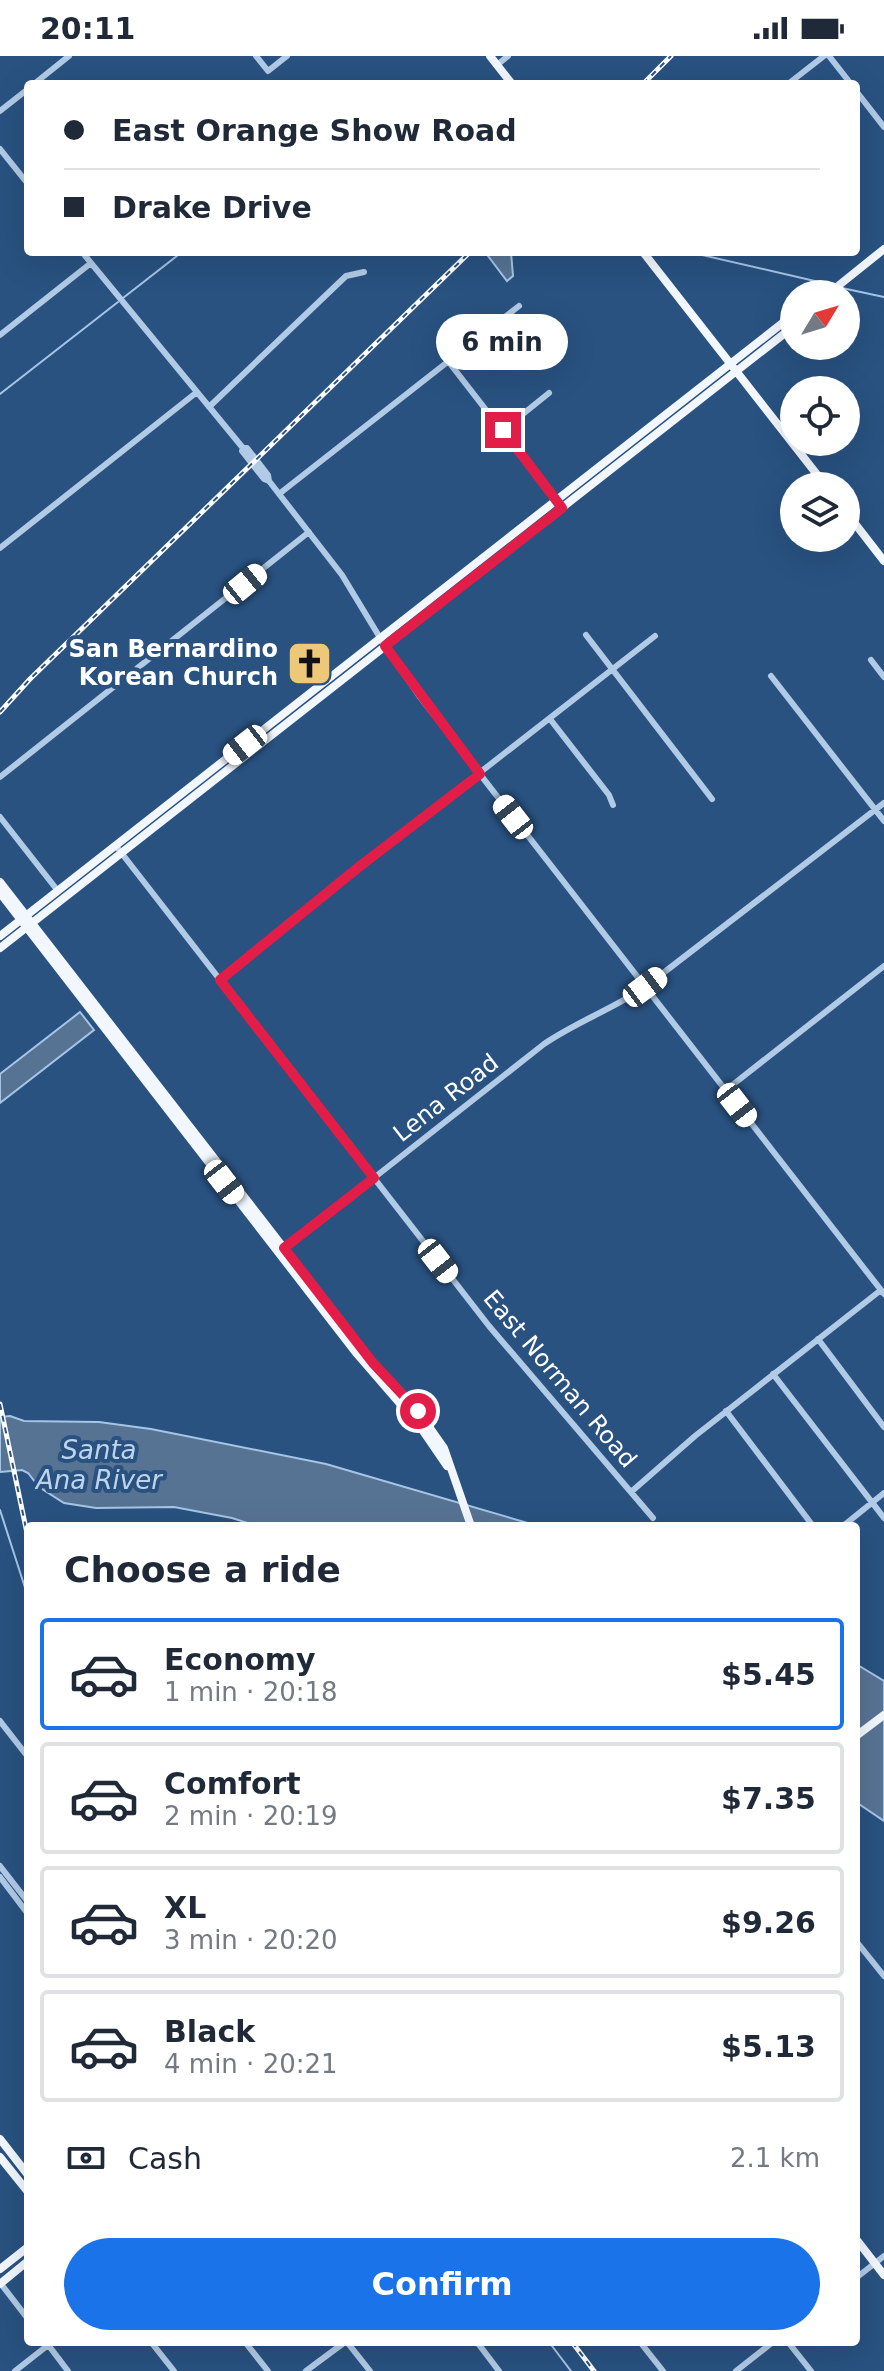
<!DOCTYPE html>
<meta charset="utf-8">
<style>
:root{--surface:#fff;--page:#f6f6f7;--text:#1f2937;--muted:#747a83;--line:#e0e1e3;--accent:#1a73e8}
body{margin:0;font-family:"DejaVu Sans",sans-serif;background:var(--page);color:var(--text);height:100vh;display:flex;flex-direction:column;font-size:30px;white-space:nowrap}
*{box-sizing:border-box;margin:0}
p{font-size:26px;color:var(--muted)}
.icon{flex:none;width:44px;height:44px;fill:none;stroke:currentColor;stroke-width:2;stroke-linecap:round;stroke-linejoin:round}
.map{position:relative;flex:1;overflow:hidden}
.panel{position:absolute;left:24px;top:1466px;width:836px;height:824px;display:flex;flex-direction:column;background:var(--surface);border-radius:8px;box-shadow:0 8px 32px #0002}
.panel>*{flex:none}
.guide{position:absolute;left:24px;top:24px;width:836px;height:176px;border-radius:8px;box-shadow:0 8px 32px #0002;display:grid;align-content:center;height:176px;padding:0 40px;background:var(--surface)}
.needle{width:52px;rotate:52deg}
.fabs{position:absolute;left:780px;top:224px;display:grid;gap:16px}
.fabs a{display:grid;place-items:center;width:80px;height:80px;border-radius:50%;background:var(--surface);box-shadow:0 8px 32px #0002;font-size:40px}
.end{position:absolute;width:36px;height:36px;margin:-18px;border:10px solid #e11d48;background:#fff;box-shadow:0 0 0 4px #fff}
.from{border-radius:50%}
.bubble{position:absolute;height:56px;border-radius:28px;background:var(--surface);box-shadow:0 8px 32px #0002;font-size:26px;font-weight:700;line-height:56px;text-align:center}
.car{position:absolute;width:24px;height:48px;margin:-24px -12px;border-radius:10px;box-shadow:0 0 6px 2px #0007;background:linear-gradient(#fff 24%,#345 0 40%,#fff 0 76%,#345 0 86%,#fff 0)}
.guide b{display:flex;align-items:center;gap:28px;height:76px;font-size:30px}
.guide b+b{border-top:2px solid var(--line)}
.guide i{width:20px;height:20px;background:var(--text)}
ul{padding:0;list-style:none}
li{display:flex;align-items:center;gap:24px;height:112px;margin:0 16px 12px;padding:0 24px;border:4px solid var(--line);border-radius:8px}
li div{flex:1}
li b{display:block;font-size:30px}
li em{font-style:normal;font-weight:700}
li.on{border-color:var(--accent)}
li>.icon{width:72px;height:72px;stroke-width:1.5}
h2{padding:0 40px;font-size:36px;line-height:96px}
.pay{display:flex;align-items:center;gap:20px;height:88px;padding:0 40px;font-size:30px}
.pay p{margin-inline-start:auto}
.primary-button{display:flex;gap:16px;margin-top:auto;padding:16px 40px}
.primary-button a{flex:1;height:92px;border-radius:48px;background:var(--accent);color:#fff;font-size:32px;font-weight:700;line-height:92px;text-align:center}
.status{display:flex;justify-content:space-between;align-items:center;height:56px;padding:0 40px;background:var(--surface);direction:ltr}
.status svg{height:22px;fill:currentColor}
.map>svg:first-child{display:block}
.water{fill:#577394;stroke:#a6c5e6;stroke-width:2}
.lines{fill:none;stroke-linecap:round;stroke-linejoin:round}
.stream{stroke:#a6c5e6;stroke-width:2}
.minor{stroke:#b1cae6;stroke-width:6}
.major{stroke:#f2f6fd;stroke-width:8}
.rail-casing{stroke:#fff;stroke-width:5}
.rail{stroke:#295281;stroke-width:2;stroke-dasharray:6;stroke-linecap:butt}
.route{stroke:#e11d48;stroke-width:10}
.labels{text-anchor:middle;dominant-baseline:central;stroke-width:8;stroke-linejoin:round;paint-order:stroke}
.poi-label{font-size:24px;font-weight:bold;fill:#fff;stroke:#295281;text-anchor:end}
.street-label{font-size:24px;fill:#fff;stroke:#295281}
.water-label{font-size:26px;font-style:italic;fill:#bdd4ed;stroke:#295281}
</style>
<div class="status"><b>20:11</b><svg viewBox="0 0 49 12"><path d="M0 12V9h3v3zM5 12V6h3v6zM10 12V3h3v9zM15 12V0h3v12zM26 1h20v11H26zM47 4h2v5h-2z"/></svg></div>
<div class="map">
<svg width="884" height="2315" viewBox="0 0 884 2315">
<rect width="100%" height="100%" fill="#295281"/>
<!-- water -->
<path class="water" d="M485 196H511L513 220 507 225Z
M80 956 94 974 0 1047V1018Z
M10 1360 24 1365 99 1366 151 1373 326 1408 538 1470H257L232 1462 174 1451 96 1452 64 1447 39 1431 28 1417 22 1414 0 1416V1361Z
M856 1608 884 1625V1765L856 1746Z"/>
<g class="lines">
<!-- stream -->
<path class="stream" d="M689 196 832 229
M842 232 884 241
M123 242 182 196
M0 338 118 246
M0 1454 28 1541
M549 2286 571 2315"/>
<!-- minor -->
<path class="minor" d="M256 0 268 15 287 0
M829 0 851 28
M497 9 508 0
M34 28 69 0
M788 28 824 0
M856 35 884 71
M0 55 28 33
M0 93 28 128
M82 196 243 392 242 395 264 423 269 425
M0 279 91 207
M448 305 562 452
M209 351 346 220 364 216
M503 374 549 337
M243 392H247L268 419 269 425 342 519 385 590 420 641 884 1238
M279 438 519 250
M0 492 197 336
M586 579 712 743
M871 604 884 621
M771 620 884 765
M550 663 609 739 613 749
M0 721 309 476
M0 761 58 835
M116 790 489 1270 653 1462
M220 924 360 810 655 580
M726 1034 884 910
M281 1195 544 988C576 966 613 953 645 931L884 747
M818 1283 884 1371
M773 1318 884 1462
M726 1355 813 1470
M631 1436 695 1380 881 1234
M843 1470 884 1437
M0 1665 28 1701
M0 1810 28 1846
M0 1821 28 1858
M856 1885 884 1920
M856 2222 884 2200
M1 2228 28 2263
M46 2286 68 2315
M151 2286 174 2315
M245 2286 268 2315
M347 2286 370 2315
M477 2286 499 2315
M640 2286 663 2315
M788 2286 811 2315
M15 2315 52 2286
M306 2315 345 2286
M736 2315 773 2286"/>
<!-- major -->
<path class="major" d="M490 0 512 28
M643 196 826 430
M828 238 884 193
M846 456 884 505
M0 826 373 1307 418 1355 444 1392 471 1470
M0 837 357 1298 421 1372 447 1410
M0 880 794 258
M0 892 794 270
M856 1680 884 1659
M0 2083 28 2119
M0 2101 28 2136
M856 2183 884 2219
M0 2213 28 2191
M0 2228 28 2205"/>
<defs>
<path id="rail" d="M643 28 671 0
M0 656 30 623 470 196
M0 1348 28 1482
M572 2286 594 2315"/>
</defs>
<!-- rail casing -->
<use href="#rail" class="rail-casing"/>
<!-- rail -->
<use href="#rail" class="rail"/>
</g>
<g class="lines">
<!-- route -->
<path class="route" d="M418 1355 373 1307 284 1192 374 1122 220 924 360 810 480 718 385 590 562 452 503 374"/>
</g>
<!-- icons -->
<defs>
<symbol id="church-square" viewBox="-11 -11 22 22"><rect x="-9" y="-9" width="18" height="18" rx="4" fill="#edc878" stroke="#295281"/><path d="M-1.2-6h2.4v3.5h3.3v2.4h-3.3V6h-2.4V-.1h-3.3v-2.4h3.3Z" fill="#111"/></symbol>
</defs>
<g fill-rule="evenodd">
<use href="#church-square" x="284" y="582" width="51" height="51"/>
</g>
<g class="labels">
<!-- poi labels -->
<g class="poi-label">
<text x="278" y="593">San Bernardino<tspan x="278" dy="28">Korean Church</tspan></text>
</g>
<!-- street labels -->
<g class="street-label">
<text transform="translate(446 1042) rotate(-38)">Lena Road</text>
<text transform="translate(560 1323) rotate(50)">East Norman Road</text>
</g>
<!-- water labels -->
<g class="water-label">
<text x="99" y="1394">Santa<tspan x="99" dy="30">Ana River</tspan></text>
</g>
</g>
</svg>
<div class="fabs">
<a><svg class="needle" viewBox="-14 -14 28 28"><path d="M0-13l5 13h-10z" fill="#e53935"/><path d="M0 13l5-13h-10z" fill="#747a83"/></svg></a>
<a><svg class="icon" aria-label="locate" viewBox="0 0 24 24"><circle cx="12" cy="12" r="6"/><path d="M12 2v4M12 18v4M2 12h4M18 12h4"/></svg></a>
<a><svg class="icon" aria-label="layers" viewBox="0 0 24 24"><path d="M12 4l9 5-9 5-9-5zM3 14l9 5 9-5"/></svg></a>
</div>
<i class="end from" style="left:418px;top:1355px"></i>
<i class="end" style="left:503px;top:374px"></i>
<div class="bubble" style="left:436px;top:258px;width:132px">6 min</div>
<i class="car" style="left:245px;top:528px;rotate:51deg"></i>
<i class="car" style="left:245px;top:689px;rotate:232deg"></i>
<i class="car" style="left:513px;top:761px;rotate:322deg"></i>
<i class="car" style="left:645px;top:931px;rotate:53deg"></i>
<i class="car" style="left:737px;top:1049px;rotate:142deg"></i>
<i class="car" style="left:224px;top:1126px;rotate:142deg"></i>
<i class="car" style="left:438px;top:1205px;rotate:142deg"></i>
<div class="guide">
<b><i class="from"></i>East Orange Show Road</b>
<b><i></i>Drake Drive</b>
</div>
<section class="panel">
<h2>Choose a ride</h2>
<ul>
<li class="on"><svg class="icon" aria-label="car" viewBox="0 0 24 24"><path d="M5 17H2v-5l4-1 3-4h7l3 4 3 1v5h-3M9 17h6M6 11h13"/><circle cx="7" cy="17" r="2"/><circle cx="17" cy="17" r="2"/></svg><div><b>Economy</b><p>1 min · 20:18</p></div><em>$5.45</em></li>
<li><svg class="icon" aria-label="car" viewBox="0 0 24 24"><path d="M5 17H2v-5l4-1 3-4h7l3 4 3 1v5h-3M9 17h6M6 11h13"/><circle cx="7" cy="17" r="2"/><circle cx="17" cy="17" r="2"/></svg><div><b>Comfort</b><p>2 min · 20:19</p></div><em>$7.35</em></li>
<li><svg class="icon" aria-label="car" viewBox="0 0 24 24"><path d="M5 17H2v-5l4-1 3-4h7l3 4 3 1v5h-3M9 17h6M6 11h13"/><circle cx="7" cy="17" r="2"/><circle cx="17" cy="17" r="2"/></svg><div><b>XL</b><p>3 min · 20:20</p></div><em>$9.26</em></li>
<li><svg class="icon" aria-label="car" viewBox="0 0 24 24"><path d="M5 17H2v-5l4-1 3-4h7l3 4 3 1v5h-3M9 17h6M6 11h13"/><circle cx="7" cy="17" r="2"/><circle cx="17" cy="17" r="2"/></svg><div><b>Black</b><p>4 min · 20:21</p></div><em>$5.13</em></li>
</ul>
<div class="pay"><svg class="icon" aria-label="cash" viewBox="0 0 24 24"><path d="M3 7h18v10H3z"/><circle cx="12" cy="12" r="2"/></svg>Cash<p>2.1 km</p></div>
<div class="primary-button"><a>Confirm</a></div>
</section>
</div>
